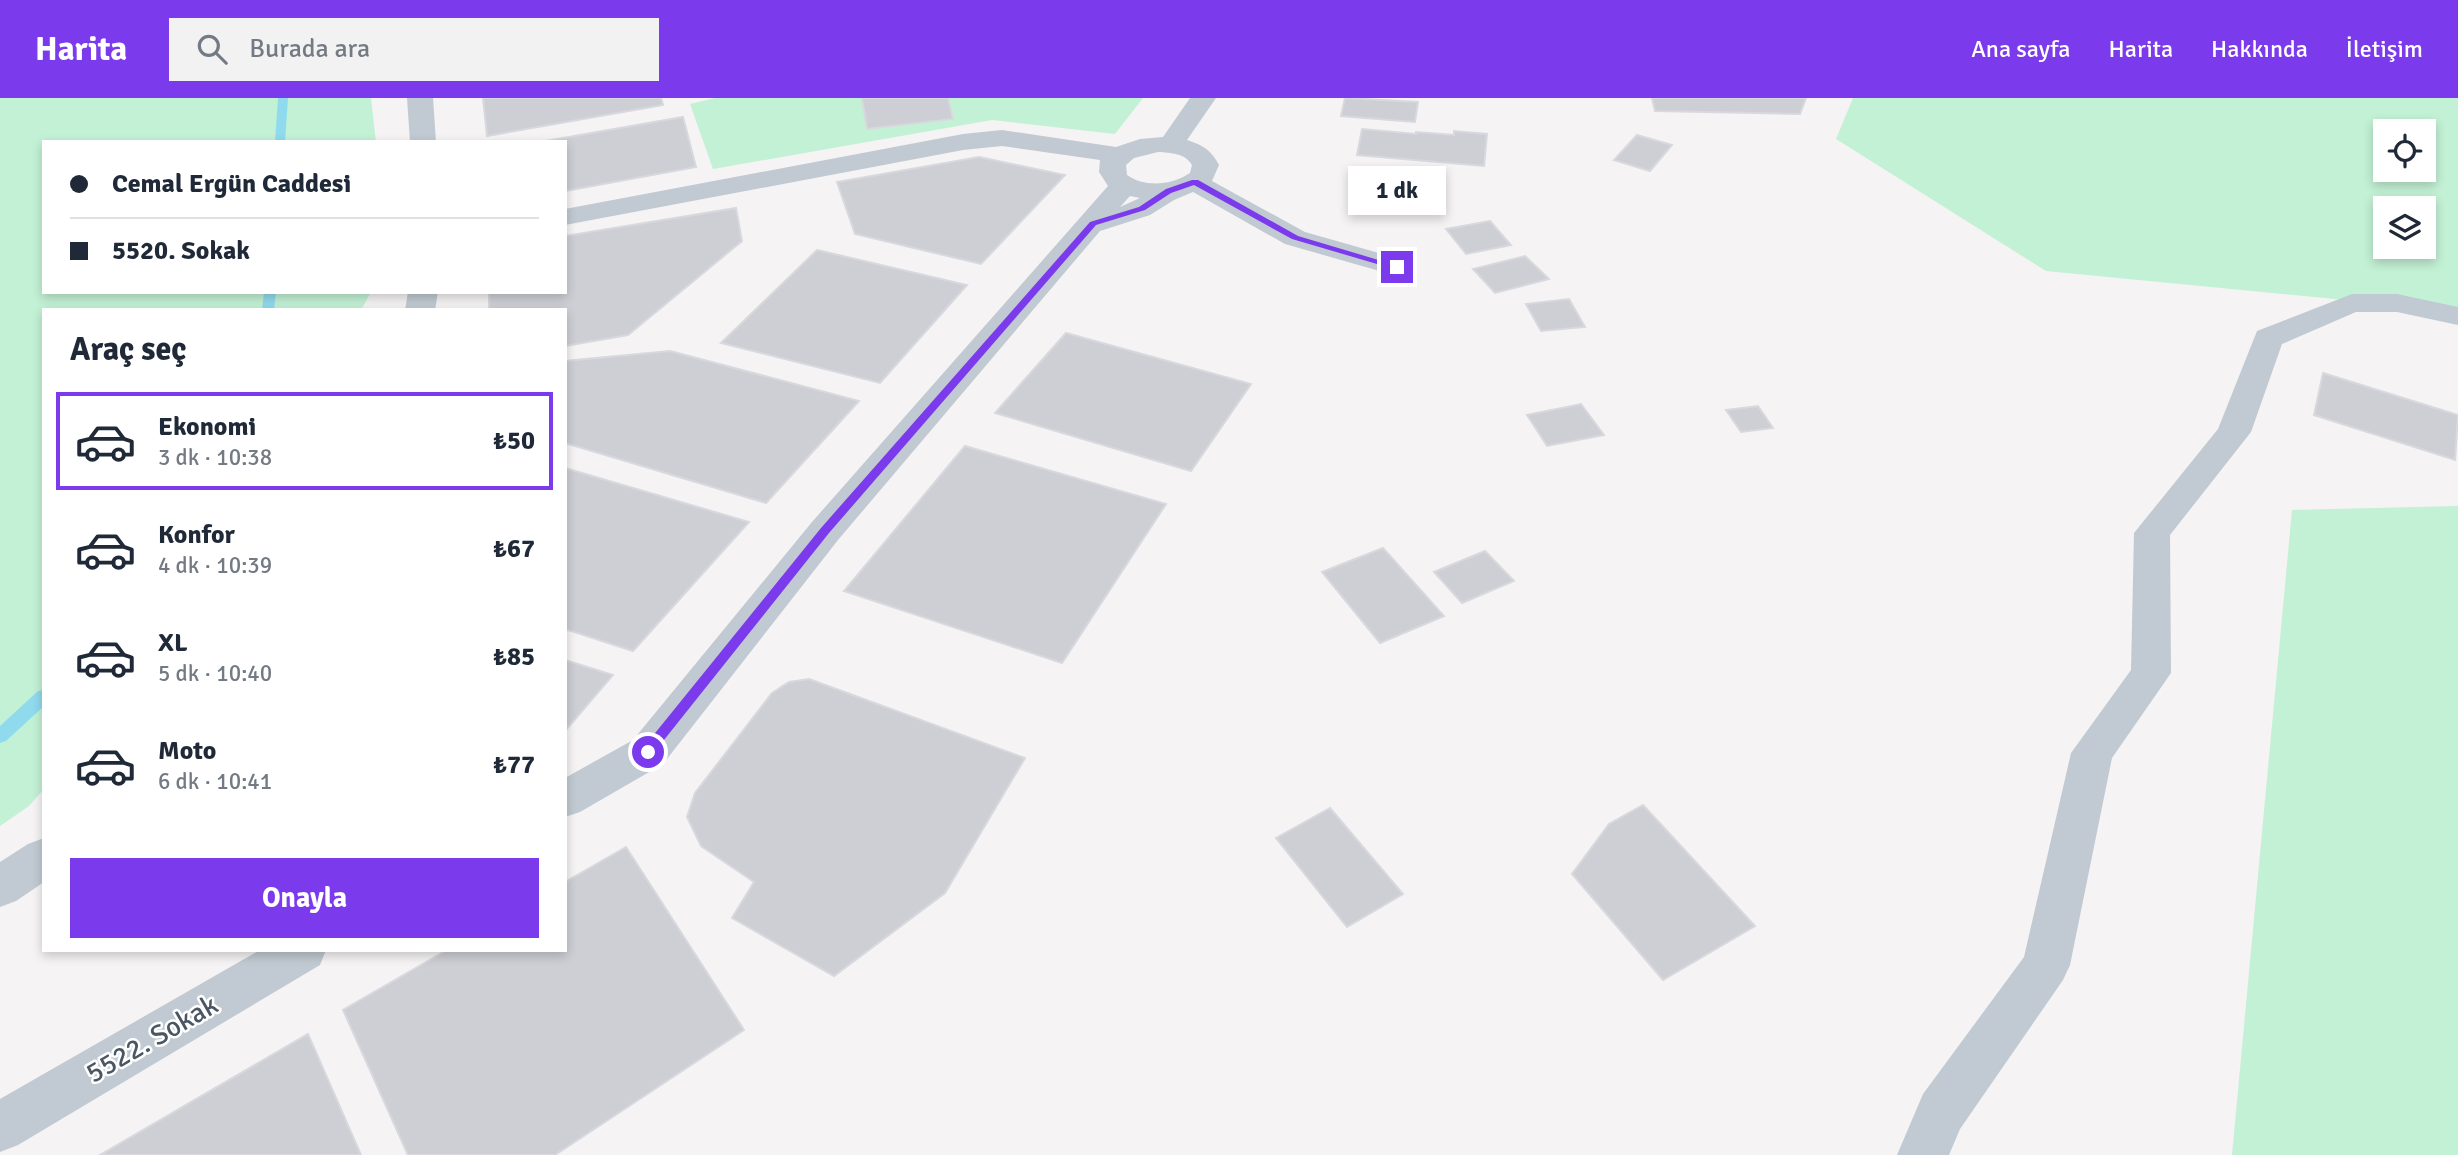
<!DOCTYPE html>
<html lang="tr">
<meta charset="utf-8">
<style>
:root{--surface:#fff;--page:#f2f2f3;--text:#1f2937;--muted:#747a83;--line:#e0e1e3;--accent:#7c3aed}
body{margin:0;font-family:Signika,sans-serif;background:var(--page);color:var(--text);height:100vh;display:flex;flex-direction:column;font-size:26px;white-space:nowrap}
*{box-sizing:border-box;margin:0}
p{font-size:23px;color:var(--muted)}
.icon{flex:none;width:38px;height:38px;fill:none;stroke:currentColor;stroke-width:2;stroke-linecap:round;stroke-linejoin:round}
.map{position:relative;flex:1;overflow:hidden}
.drawer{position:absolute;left:42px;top:210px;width:525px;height:644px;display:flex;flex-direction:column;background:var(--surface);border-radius:0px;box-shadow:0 4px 10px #0003}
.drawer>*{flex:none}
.hud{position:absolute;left:42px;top:42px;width:525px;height:154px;border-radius:0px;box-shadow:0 4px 10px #0003;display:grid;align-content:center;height:154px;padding:0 28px;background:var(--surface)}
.tools{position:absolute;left:2373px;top:21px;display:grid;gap:14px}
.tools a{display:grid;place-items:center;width:63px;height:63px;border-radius:0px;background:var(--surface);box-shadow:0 4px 10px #0003;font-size:35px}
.end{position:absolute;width:32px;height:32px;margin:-16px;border:9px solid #7c3aed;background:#fff;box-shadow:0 0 0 4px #fff}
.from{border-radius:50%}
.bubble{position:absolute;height:49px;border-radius:0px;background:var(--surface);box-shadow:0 4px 10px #0003;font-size:23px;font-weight:800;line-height:49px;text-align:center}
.hud b{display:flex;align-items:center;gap:24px;height:66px;font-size:26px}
.hud b+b{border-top:2px solid var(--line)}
.hud i{width:18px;height:18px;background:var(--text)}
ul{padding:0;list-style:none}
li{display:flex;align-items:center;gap:21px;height:98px;margin:0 14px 10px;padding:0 14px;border:4px solid transparent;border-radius:0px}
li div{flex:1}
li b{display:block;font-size:26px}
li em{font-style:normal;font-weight:800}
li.active{border-color:var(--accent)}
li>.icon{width:63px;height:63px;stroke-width:1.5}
h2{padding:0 28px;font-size:32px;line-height:84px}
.cta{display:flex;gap:14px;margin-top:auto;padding:14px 28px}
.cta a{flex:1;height:80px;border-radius:0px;background:var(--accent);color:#fff;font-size:28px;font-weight:800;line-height:80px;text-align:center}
header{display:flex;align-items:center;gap:42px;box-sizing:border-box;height:98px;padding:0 35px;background:var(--accent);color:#fff}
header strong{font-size:33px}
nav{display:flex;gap:38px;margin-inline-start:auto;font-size:24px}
.search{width:490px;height:63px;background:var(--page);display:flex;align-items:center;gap:18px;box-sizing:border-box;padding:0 24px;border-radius:0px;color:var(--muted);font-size:26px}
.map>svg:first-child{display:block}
.green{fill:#c3f1d5;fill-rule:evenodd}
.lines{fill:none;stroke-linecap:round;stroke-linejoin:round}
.stream{fill:#90daee;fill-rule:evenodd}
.building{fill:#cdcfd5;stroke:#d7d9de;stroke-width:2}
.minor{fill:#c1cad2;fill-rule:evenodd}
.route{fill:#7c3aed}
.labels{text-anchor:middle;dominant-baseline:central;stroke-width:5;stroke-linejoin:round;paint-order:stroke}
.near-street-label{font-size:28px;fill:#4a5661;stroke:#fff}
</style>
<header>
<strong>Harita</strong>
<div class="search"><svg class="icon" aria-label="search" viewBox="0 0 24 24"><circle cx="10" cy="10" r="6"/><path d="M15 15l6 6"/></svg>Burada ara</div>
<nav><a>Ana sayfa</a><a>Harita</a><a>Hakkında</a><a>İletişim</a></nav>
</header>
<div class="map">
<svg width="2458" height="1057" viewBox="0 0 2458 1057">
<rect width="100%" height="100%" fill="#f5f3f3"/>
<!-- green -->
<path class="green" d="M0 0H371L376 44H44V194H371L361 212H44V691L29 708 0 728Z
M715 0H1143L1115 36 992 22 713 71 690 6Z
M1853 0H2458V213L2046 173 1836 41ZM2385 33H2424V72H2385ZM2385 110H2424V149H2385Z
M2458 408V1057H2232L2292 412Z"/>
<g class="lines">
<!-- stream -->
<path class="stream" d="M278 0H288L285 44H275Z
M264 194H276L274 212H262Z
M44 592V608L6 643 0 645V628L38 593Z"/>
</g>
<!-- building -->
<path class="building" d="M483 0H661L663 7 487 38Z
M862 0H948L953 21 867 31Z
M1345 0 1418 4 1415 24 1341 18Z
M1652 0H1806L1800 16 1655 13Z
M683 19 696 69 565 93V44H540Z
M1362 31 1416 36V34L1454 37V33L1487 36 1484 68 1357 57Z
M1637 37 1672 47 1650 73 1614 62Z
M979 59 1065 77 981 166 855 136 837 84Z
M736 110 742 143 628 237 565 248V212H489V194H565V138Z
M1490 123 1511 147 1466 156 1446 131Z
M817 152 967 187 880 285 721 245Z
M1525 158 1549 181 1495 195 1473 171Z
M1569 201 1585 229 1541 233 1526 206Z
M1066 235 1251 286 1191 373 995 315Z
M670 253 859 303 766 405 565 345V263Z
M2323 275 2458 317 2455 362 2314 317Z
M1581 306 1604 337 1547 348 1527 317Z
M1758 308 1773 330 1741 334 1726 312Z
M965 348 1166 406 1062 565 844 493Z
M565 370 749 424 633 553 565 531Z
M1383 450 1444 518 1380 545 1322 474Z
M1485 453 1514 483 1462 505 1434 474Z
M565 562 613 577 565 633Z
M809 581 1025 660 945 795 834 878 732 820 754 784 701 748 687 719 695 695 772 595 789 584Z
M1643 707 1755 828 1663 882 1572 776 1609 726Z
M1330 710 1403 796 1347 829 1276 740Z
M626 749 744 932 555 1057H408L343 912 447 852H565V784Z
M308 936 361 1057H100Z"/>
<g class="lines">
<!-- minor -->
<path class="minor" d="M407 0H433L436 44H410Z
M1190 0H1216L1187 42C1203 47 1211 52 1219 67L1212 83 1305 134 1407 163 1412 169 1407 175 1397 178 1285 146 1193 94 1174 102 1150 117 1100 133 838 442 663 666 580 714 565 719V680L633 642 812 424 1108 88 1099 74 1100 62 1002 48 963 52 565 127V111L963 36 1002 32 1116 49 1140 41 1163 39ZM1158 54C1171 55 1185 55 1192 67L1190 75C1172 87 1145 90 1127 77L1126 67 1134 60ZM1130 98 1140 100 1120 109Z
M408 194H438L435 212H405Z
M2352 196H2397L2458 209V227L2397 214H2356L2282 246 2251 334 2170 437 2171 575 2112 660 2070 867 2063 882 1960 1031 1949 1057H1897L1923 996 2024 859 2071 655 2131 572 2134 435 2218 331 2257 233Z
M44 740V784L16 803 0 809V764L28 746Z
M260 852H326L320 867 18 1047 0 1054V1001Z"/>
</g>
<!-- route -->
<path class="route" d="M1192 82H1198L1298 138 1402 169 1394 171 1292 141 1194 87 1171 95 1145 112 1096 127 829 435 652 657H643V650L821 430 1090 124 1139 109 1166 91Z"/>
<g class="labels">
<!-- near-street labels -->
<g class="near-street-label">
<text transform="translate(152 941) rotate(-30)">5522. Sokak</text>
</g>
</g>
</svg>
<div class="tools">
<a><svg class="icon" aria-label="locate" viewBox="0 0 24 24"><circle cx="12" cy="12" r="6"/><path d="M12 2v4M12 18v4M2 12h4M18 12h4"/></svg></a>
<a><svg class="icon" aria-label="layers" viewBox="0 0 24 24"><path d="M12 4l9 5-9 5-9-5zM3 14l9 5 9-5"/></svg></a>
</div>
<i class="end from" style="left:648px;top:654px"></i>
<i class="end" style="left:1397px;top:169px"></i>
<div class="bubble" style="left:1348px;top:68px;width:98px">1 dk</div>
<div class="hud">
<b><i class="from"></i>Cemal Ergün Caddesi</b>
<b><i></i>5520. Sokak</b>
</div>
<section class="drawer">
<h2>Araç seç</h2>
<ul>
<li class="active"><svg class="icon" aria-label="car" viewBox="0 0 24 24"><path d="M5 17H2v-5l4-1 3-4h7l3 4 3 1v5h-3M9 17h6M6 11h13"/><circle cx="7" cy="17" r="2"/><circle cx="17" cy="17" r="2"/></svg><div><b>Ekonomi</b><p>3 dk · 10:38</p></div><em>₺50</em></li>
<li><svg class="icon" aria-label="car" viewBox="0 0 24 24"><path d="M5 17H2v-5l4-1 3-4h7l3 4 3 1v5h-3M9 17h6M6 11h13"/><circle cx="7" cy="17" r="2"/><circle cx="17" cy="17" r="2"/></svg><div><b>Konfor</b><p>4 dk · 10:39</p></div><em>₺67</em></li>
<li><svg class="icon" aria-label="car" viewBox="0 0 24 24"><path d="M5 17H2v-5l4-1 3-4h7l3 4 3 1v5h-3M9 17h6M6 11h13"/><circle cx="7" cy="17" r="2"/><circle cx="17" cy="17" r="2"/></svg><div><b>XL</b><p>5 dk · 10:40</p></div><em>₺85</em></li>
<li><svg class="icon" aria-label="car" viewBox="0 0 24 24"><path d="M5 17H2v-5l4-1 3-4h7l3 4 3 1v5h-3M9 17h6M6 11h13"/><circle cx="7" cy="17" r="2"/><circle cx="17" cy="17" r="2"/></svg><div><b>Moto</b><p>6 dk · 10:41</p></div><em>₺77</em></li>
</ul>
<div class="cta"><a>Onayla</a></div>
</section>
</div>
